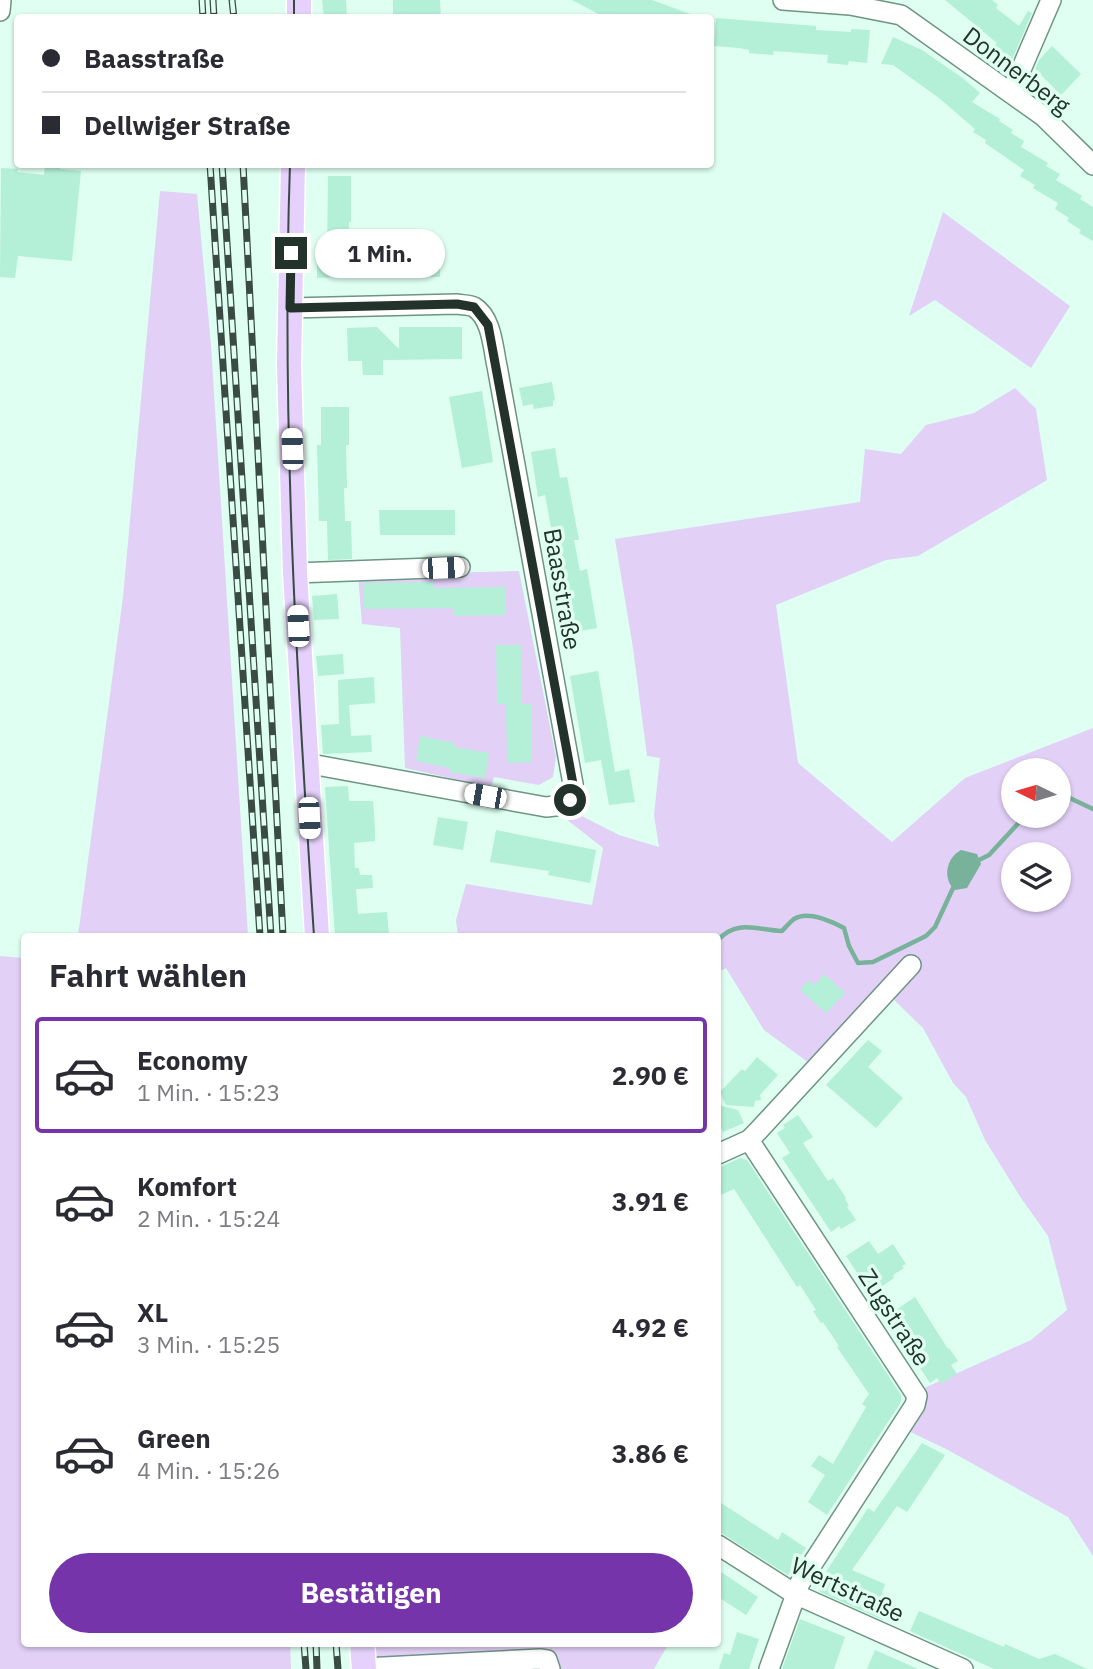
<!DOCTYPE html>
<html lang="de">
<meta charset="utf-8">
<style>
:root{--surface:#fff;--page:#f2f2f3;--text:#2b2b33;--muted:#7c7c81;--line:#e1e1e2;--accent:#7534a9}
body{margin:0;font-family:"IBM Plex Sans",sans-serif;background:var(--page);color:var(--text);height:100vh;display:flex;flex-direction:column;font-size:26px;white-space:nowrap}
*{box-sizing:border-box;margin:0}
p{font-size:23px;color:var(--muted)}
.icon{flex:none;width:38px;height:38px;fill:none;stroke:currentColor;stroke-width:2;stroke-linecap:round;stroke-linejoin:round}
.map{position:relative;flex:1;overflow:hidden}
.panel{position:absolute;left:21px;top:933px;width:700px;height:714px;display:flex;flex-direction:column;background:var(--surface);border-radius:7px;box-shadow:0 2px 5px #0004}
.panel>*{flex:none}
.top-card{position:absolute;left:14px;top:14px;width:700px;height:154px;border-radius:7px;box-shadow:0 2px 5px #0004;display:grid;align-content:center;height:154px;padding:0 28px;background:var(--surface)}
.needle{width:46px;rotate:275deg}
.tools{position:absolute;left:1001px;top:758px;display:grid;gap:14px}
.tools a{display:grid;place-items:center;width:70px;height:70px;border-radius:50%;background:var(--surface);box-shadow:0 2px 5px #0004;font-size:35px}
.end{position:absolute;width:32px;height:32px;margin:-16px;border:9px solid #23332c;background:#fff;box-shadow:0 0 0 4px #fff}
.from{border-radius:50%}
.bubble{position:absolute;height:49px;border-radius:24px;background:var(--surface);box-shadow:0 2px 5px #0004;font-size:23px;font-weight:700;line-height:49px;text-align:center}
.car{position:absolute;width:21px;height:42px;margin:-21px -10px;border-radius:9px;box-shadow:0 0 5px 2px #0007;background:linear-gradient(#fff 24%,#345 0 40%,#fff 0 76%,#345 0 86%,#fff 0)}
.top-card b{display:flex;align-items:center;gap:24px;height:66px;font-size:26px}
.top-card b+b{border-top:2px solid var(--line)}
.top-card i{width:18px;height:18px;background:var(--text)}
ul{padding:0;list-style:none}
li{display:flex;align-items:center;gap:21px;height:116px;margin:0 14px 10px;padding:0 14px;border:4px solid transparent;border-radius:7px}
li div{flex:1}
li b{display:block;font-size:26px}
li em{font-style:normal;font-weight:700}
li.active{border-color:var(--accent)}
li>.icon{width:63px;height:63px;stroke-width:1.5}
h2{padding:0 28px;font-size:32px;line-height:84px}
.cta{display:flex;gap:14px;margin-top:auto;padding:14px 28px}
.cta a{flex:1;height:80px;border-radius:42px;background:var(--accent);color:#fff;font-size:28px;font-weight:700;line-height:80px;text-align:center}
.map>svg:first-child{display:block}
.green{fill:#e2d0f7;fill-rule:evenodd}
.water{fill:#78b29b}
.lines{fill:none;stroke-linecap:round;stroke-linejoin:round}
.stream{stroke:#78b29b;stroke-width:4.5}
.building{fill:#b4efd7}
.minor-casing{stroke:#6e9484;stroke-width:22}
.major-casing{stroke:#fff;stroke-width:27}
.minor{stroke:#fff;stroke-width:19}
.major{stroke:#e5d1fb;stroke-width:24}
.tram{stroke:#394b43;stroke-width:2}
.rail-casing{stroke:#394b43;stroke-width:7}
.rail{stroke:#defff1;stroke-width:4.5;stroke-dasharray:13;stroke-linecap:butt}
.route{stroke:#23332c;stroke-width:9}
.labels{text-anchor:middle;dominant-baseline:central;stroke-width:7;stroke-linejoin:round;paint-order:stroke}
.street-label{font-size:24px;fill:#23332c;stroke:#defff1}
</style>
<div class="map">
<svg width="1093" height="1669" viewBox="0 0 1093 1669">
<rect width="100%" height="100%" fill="#defff1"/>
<!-- green -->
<path class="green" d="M160 191 197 194 211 345 248 936H78L123 597Z
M943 212 1070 306 1031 368 935 300 909 316Z
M1015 388 1036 409 1047 480 918 556 886 560 776 605 798 763 892 842 965 778 1093 728V1556L1068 1517 948 1450 900 1427 922 1389 1031 1340 1067 1310 1048 1236 1021 1198 985 1140 966 1097 953 1083 923 1028 894 1000 905 981 816 1068 764 1030 726 968 718 972V936H458L456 920 466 884 592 905 603 848 566 819 570 810 619 835 659 847 654 815 660 758 647 756 633 648 615 539 860 502 865 449 901 454 926 425 974 413ZM1013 770H1059V816H1013ZM1013 854H1059V900H1013Z
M519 571 556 757 553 777 539 785 494 777 491 787 405 768 400 628 362 624 358 575Z
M0 956 24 958V1643H290L291 1669H0Z
M366 1643H669L654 1669H545L546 1654 366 1665Z"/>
<!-- water -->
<path class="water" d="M961 850 977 854 981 864 967 888 955 890C942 879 946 858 961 850Z"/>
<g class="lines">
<!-- stream -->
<path class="stream" d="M1059 793 1093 809
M975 862 989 855 1025 816
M718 940C737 919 757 930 782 931 785 928 790 922 794 919 808 910 831 921 844 928L849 946 858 963 873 962 926 936 935 927 954 886"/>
</g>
<!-- building -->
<path class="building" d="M322 0H346L347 18H324Z
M393 0H440L441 18H393Z
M572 0H652L696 16 606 18Z
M945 0H992L998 5 996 8 1019 26 1028 11 1032 13 1012 60 995 45 997 43Z
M716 18 816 26V30L851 32V29L870 30 867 63 849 61 848 65 827 63 828 55 774 51 773 55 749 53V50L739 48 714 46Z
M893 37 922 50 964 79 980 93 972 102 1000 119 999 121 1013 130 1011 133 1024 141 1021 147 1048 163 1046 166 1060 174 1056 180 1082 196 1080 199 1093 207V241L1079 233 1081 230 1067 221 1069 218 1055 209 1058 203 1033 188 1035 185 1020 176 1024 170 985 143 986 140 973 132 975 129 939 98 893 65 881 64Z
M1052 46 1081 74 1061 95 1035 69 1039 60Z
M45 164H60V169L81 171 72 261 18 256 15 278 0 277 1 168 18 169 17 172 44 175Z
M328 176H351V222H349V242H340L341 277 317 278V253H327Z
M440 248V277H411L410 249Z
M377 327 399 349V327H462V359L383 360V375H363L362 361H348L347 328Z
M552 382 555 400 553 401V406L534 409 533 404 523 406 519 388Z
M482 391 493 462 462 468 449 397Z
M321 407H349V445H346L347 488H344L345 521H351L352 559 328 560 327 521H319L317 445H321Z
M555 448 560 478 567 477 579 540H574L580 571 587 569 597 628 563 634 547 545 554 544 545 495 538 497 531 452Z
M379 510H455V535H380Z
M433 582 434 588 506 587V615L453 616V608L364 609 363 583Z
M337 594 339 619 314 620 312 596Z
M496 645H521L522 704H531L532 762 507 763 506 704H497Z
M343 654 344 674 318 676 316 656Z
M598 671 615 772 629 769 635 802 609 805 601 760 585 763 570 676Z
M374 677 375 703 349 705 351 736 371 735 372 752 323 754 321 725 339 724 338 680Z
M420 736 455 743 454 747 489 753 485 778 449 772 450 768 416 761Z
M348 786 349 801H373L375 830V841L354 843 355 868H359L360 875H372L373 888 356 889 358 914 387 912 389 936H335L325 787Z
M438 817 468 822 463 850 433 845Z
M496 830 596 850 590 883 548 875 549 871 490 862Z
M824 974 845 993 826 1013 800 990 809 980 815 985Z
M868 1040 882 1051 868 1067 903 1098 876 1128 826 1085Z
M757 1057 778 1075 760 1095 761 1100 755 1101 754 1107 726 1105 720 1092 742 1069 745 1071Z
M718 1105 738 1110 744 1123 723 1132 718 1121Z
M798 1115 813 1137 803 1143 828 1181 833 1178 846 1198 845 1199 849 1206 847 1207 856 1220 841 1229 839 1226 831 1232 782 1158 790 1153 777 1133 785 1128 783 1125Z
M740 1158 747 1160 901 1395V1402L827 1515 808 1502 825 1475 811 1466 819 1455 833 1464 866 1407 862 1404 869 1394 837 1347 839 1346 823 1322 821 1323 813 1311 816 1310 800 1285 797 1287 734 1189 718 1196V1168Z
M869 1241 878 1254 893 1244 906 1264 902 1266 904 1268 893 1275 894 1278 871 1294 846 1256Z
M915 1297 948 1349 949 1348 958 1361 951 1365 957 1374 941 1384 937 1378 930 1383 906 1347 904 1342 910 1338 893 1312Z
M922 1443 945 1455 907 1512 897 1506 852 1570 885 1584 882 1593 893 1597 883 1620 820 1592 818 1584 868 1508 874 1512Z
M718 1501 778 1540 782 1532 806 1548 788 1575 718 1531Z
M718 1570 758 1597 746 1615 718 1597Z
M919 1611 1004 1647 1005 1644 1039 1659 1055 1654 1087 1669H994L910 1631Z
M800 1619 845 1637 834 1669H782Z
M737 1632 759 1639 749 1669H719L724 1653 730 1655Z
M875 1650 918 1669H867Z"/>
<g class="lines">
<defs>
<path id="minor" d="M783 0 850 5 901 15 1043 116 1093 165
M0 11 1 0
M1011 93 1051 0
M290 308 457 304C462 305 470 305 474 307 492 318 493 348 497 366L573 784C572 793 571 799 564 805L546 807 305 763
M295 573 460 567
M749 1140 917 1396 915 1405 800 1583 769 1669
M718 1154 749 1140 758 1131 911 965
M718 1545 795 1594 963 1669
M364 1668 540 1659 547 1660 550 1669"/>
<path id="major" d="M299 18V0
M293 164 289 365 295 573 317 936
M362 1643 364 1669"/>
</defs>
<!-- minor casing -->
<use href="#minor" class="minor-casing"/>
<!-- major casing -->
<use href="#major" class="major-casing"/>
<!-- minor -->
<use href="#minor" class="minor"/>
<!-- major -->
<use href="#major" class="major"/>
<!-- tram -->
<path class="tram" d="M294 18V0
M290 164C281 422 297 679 314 936"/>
<defs>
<path id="rail" d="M202 0 203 18
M213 0 214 18
M232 0 234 18
M210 164 260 936
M222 164 271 936
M243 164 283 936
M304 1643 306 1669
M316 1643 317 1669
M336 1643 338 1669"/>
</defs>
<!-- rail casing -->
<use href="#rail" class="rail-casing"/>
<!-- rail -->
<use href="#rail" class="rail"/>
</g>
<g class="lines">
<!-- route -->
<path class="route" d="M291 253 290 308 457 304 474 307 488 325 573 784 570 800"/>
</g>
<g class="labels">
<!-- street labels -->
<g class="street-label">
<text transform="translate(1017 70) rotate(37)">Donnerberg</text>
<text transform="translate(563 589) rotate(80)">Baasstraße</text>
<text transform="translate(895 1317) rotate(57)">Zugstraße</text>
<text transform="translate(848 1589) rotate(25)">Wertstraße</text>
</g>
</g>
</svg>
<div class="tools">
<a><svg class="needle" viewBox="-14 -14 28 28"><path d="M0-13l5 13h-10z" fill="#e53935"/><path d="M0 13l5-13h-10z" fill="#7c7c81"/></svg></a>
<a><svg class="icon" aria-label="layers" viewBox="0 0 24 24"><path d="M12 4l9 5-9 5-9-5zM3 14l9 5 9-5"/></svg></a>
</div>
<i class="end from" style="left:570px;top:800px"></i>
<i class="end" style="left:291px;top:253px"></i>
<div class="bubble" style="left:315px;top:229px;width:130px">1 Min.</div>
<i class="car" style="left:292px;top:449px;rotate:358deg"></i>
<i class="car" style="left:443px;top:568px;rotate:88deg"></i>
<i class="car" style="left:298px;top:626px;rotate:357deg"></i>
<i class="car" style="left:485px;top:796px;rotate:280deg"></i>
<i class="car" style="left:309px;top:818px;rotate:177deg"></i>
<div class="top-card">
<b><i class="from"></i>Baasstraße</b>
<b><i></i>Dellwiger Straße</b>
</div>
<section class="panel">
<h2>Fahrt wählen</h2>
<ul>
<li class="active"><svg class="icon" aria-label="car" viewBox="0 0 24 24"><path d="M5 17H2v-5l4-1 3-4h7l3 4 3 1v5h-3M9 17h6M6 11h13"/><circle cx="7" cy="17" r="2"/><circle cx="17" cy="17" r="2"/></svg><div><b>Economy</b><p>1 Min. · 15:23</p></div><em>2.90 €</em></li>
<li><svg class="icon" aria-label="car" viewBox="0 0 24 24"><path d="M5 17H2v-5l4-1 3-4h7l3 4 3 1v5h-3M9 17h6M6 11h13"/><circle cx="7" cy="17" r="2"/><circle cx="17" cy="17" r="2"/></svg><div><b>Komfort</b><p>2 Min. · 15:24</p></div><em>3.91 €</em></li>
<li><svg class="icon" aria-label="car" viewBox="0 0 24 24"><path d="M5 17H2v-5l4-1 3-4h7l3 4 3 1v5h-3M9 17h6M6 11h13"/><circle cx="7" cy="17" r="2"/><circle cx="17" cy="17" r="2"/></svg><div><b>XL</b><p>3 Min. · 15:25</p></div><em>4.92 €</em></li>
<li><svg class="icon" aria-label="car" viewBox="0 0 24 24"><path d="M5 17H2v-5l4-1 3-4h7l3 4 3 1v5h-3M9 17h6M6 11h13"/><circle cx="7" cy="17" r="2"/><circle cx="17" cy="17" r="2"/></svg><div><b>Green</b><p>4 Min. · 15:26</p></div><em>3.86 €</em></li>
</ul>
<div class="cta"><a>Bestätigen</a></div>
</section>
</div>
